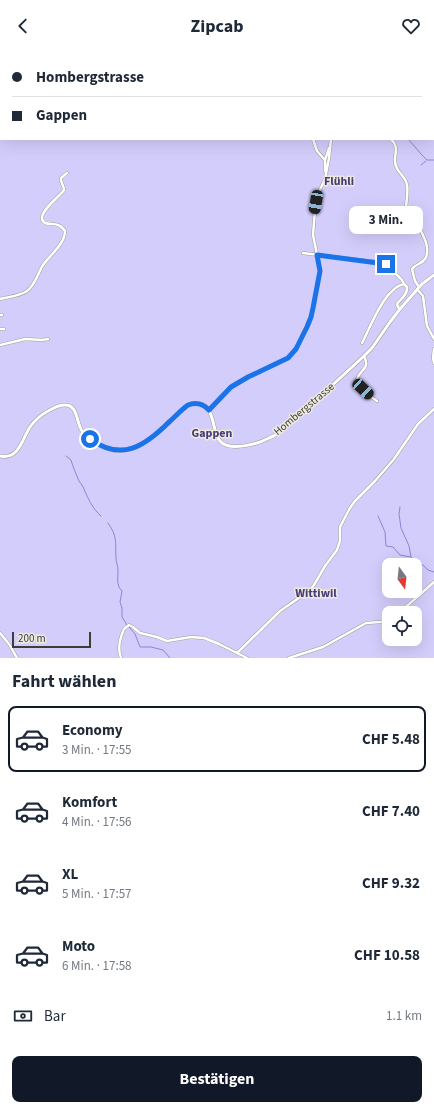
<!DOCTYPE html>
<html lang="de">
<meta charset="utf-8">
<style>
:root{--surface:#fff;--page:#f2f2f3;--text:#1f2937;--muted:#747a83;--line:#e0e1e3;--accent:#111827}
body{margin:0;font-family:"Source Sans 3",sans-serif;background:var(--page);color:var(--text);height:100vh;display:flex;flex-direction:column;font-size:15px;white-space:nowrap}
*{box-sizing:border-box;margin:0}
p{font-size:13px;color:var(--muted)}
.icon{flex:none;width:22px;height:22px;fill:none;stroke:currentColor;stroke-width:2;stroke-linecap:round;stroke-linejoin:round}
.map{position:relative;height:606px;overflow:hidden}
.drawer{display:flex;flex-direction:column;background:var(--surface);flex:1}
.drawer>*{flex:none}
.hud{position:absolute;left:0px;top:0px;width:434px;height:88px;box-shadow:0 4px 16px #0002;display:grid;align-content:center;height:88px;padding:0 12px;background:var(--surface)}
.needle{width:26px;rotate:165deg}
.fabs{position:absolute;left:382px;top:506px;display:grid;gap:8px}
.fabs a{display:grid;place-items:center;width:40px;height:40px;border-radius:8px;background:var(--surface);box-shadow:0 4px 16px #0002;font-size:20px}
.scale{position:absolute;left:12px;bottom:10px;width:79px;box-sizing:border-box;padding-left:4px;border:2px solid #3e3d38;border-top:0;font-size:11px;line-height:14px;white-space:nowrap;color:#3e3d38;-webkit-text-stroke:3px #ede9df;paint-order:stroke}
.end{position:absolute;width:18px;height:18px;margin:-9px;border:5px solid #1a73e8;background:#fff;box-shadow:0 0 0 2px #fff}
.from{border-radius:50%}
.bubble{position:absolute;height:28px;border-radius:8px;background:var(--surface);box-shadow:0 4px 16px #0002;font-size:13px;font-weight:700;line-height:28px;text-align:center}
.car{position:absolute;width:12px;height:24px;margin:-12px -6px;border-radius:5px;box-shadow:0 0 3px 1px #0007;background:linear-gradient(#222 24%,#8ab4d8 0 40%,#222 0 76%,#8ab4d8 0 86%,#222 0)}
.hud b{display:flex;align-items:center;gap:14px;height:38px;font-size:15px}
.hud b+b{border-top:1px solid var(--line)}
.hud i{width:10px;height:10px;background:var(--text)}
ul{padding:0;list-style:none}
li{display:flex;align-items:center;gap:12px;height:66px;margin:0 8px 6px;padding:0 4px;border:2px solid transparent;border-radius:8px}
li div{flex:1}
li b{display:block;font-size:15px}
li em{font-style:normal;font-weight:700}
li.current{border-color:var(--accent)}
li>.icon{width:36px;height:36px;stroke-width:1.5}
h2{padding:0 12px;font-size:18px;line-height:48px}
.pay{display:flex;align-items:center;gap:10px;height:44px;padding:0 12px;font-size:15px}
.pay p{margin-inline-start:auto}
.action{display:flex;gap:8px;margin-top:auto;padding:8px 12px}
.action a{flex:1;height:46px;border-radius:8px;background:var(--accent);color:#fff;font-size:16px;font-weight:700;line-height:46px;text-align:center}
header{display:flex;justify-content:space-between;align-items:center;height:52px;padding:0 12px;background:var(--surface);font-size:18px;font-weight:700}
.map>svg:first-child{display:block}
.green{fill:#d3cdfb;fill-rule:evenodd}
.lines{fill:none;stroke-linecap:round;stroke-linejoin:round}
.stream{stroke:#9183d2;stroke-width:1}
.minor-casing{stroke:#a09c92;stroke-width:3.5}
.tertiary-casing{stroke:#a09c92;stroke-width:4}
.minor{stroke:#fff;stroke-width:2.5}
.tertiary{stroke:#fff;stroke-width:3}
.route{stroke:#1a73e8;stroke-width:5}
.labels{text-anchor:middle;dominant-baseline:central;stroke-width:3;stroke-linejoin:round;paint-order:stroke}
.street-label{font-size:11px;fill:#3e3d38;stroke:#ede9df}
.neighbourhood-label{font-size:12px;font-weight:bold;fill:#483b78;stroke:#ede9df}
</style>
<header><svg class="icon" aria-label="back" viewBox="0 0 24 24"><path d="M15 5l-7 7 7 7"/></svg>Zipcab<svg class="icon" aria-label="heart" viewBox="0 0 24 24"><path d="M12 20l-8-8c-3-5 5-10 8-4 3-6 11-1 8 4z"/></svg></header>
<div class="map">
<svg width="434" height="606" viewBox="0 0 434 606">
<rect width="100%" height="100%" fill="#ede9df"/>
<!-- green -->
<path class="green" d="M0 0H434V606H0ZM1 1H433V87H1ZM389 513H415V539H389ZM389 561H415V587H389Z"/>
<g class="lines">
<!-- stream -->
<path class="stream" d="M408 87 422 103 427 108H434
M421 113 426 109
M66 404 71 408C73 415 76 422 79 429 81 432 83 434 84 437 88 447 93 457 101 464
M400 455 399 462 401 476 409 494 411 505 415 510 423 513 428 518 434 520
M378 464 385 480 386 494 393 495 400 503 411 505
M108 471C118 485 115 490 116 506 116 511 118 514 118 518 118 527 116 533 122 539L120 550 122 556V565L127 573
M129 575 135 582 140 595H151L163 598 170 606"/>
<defs>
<path id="minor" d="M228 0V1
M395 0V1
M419 0 421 1
M433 7 434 8
M313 87 317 99 325 108V119
M391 87C401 97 392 104 396 114 398 121 406 125 407 133 409 144 404 156 406 168L416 170C421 179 432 196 425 207 422 212 415 212 412 217L415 229 419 235
M325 108 329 96
M303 201 385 211 401 227 403 230 404 232
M417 237 423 244 427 274 434 287
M0 247C8 245 20 244 27 239 35 233 38 221 43 213 50 203 65 192 65 179 63 176 61 174 58 173 53 171 42 174 42 166 42 157 59 145 64 138 64 133 60 130 61 126L67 121
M0 263H2
M0 277H4
M362 291C370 276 385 235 404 232L407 235C408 242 401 247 397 252L398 255 400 257
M0 293 25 287 42 288 48 287
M434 297 433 306 434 311
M364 304C371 318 359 317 357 328 362 337 369 344 377 349
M209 358 231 335 248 325 288 306 296 297 311 265 320 219 319 212 313 183 315 158 317 144 325 127 329 106 331 87
M399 561 434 530
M0 581 9 592 17 606
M237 601 280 559 309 539 314 533 325 514 337 498 340 489V475L350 456 355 449 375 429 394 407 418 372 434 357
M121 606C117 596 120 586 124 577L129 573 133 575 140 581 157 585 167 589 191 585 204 586 219 592 247 606
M289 606 323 595 366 571 381 570 389 568"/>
<path id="tertiary" d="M0 404C19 408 22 387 30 375 35 368 42 362 50 358 55 355 60 353 65 353 78 353 76 370 82 379 88 388 101 395 112 398 133 403 155 384 170 370 177 363 185 351 196 351 216 351 211 379 220 389 229 400 258 392 269 386 277 383 283 378 289 373L364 304 372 296 390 270 400 257 422 232 434 223"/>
</defs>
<!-- minor casing -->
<use href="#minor" class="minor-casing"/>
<!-- tertiary casing -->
<use href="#tertiary" class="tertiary-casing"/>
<!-- minor -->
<use href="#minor" class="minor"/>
<!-- tertiary -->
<use href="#tertiary" class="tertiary"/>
</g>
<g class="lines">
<!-- route -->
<path class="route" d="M90 387C122 410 145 394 169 370 175 365 181 358 188 353 196 350 202 351 209 358L231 335 248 325 288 306 296 297 307 275 311 265 313 256 320 219 317 203 386 212"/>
</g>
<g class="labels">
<!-- street labels -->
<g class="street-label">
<text transform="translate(304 357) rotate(-40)">Hombergstrasse</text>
</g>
<!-- neighbourhood labels -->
<g class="neighbourhood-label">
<text x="339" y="129">Flühli</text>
<text x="212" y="381">Gappen</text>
<text x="316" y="541">Wittiwil</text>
</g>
</g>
</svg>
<div class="fabs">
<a><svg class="needle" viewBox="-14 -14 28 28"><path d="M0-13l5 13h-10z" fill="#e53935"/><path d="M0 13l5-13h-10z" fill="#747a83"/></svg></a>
<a><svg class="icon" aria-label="locate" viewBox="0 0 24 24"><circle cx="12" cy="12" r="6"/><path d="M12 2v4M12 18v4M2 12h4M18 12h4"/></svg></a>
</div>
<div class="scale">200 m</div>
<i class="end from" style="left:90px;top:387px"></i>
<i class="end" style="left:386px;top:212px"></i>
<div class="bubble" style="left:349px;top:154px;width:74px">3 Min.</div>
<i class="car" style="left:316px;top:150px;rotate:190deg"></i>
<i class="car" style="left:363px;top:337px;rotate:133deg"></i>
<div class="hud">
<b><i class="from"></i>Hombergstrasse</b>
<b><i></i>Gappen</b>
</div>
</div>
<section class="drawer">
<h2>Fahrt wählen</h2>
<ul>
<li class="current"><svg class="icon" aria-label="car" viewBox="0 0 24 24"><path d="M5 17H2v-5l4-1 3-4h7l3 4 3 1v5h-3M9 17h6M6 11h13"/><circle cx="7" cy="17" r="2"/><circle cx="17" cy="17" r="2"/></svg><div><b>Economy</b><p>3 Min. · 17:55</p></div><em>CHF 5.48</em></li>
<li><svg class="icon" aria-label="car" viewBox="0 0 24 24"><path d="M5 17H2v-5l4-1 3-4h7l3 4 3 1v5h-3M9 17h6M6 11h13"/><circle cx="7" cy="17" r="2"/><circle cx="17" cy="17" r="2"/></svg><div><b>Komfort</b><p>4 Min. · 17:56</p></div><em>CHF 7.40</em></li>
<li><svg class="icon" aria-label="car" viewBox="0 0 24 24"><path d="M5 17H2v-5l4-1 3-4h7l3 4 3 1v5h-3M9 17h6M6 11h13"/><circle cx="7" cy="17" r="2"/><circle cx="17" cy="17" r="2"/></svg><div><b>XL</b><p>5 Min. · 17:57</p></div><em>CHF 9.32</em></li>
<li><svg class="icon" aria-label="car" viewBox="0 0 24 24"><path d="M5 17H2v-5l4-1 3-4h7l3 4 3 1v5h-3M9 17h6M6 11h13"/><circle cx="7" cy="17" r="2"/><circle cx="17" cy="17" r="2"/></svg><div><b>Moto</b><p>6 Min. · 17:58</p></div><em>CHF 10.58</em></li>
</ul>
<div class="pay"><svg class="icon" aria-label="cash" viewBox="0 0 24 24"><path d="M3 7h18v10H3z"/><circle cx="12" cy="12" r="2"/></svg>Bar<p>1.1 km</p></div>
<div class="action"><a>Bestätigen</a></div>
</section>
